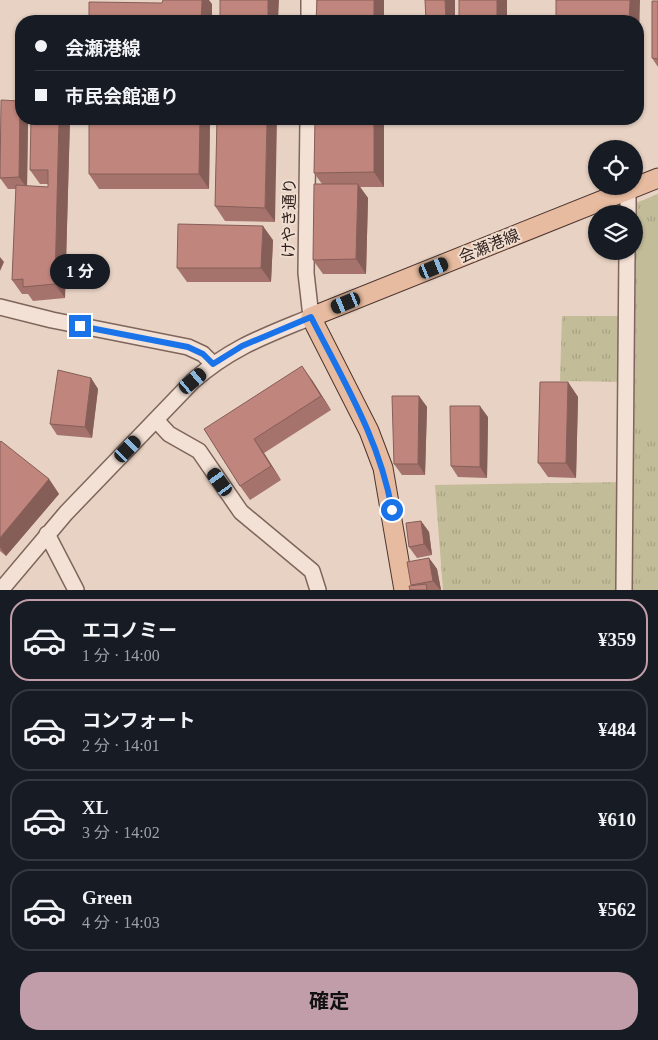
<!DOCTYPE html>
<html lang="ja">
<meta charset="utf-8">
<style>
:root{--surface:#171b24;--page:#20242c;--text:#f1f3f6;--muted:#9ea1a6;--line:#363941;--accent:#c19daa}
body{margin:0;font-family:"Times New Roman","Noto Sans JP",serif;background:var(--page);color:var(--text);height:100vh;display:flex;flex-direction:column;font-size:19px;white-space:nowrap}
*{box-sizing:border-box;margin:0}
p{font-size:16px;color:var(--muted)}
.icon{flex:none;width:28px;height:28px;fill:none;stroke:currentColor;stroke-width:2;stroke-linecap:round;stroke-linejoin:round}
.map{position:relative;height:590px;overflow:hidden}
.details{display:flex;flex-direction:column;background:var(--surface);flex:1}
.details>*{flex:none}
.guide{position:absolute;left:15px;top:15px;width:629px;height:110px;border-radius:20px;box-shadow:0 1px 4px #0004;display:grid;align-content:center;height:110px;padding:0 20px;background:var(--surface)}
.controls{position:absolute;left:588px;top:140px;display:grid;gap:10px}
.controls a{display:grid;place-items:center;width:55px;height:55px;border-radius:50%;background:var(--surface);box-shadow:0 1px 4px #0004;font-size:25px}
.end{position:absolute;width:22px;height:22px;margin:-11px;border:6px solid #1a73e8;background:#fff;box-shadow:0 0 0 2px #fff}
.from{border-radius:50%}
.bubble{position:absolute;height:35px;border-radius:18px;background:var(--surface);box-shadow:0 1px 4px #0004;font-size:16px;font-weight:700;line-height:35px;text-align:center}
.car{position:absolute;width:15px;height:30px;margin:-15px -8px;border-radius:6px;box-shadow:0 0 4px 1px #0007;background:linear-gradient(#222 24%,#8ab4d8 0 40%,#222 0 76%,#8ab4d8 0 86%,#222 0)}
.guide b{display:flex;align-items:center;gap:18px;height:48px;font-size:19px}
.guide b+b{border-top:1px solid var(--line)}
.guide i{width:12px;height:12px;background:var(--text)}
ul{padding:9px 0 0;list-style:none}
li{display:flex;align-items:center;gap:15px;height:82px;margin:0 10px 8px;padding:0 10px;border:2px solid var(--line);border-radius:20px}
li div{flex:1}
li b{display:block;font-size:19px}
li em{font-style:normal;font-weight:700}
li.current{border-color:var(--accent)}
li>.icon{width:45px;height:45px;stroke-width:1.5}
.cta{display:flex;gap:10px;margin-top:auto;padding:10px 20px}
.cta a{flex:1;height:58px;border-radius:20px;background:var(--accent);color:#111;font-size:20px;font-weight:700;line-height:58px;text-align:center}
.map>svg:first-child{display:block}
.grass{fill:url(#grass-tufts)}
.garden{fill:#c3bc98}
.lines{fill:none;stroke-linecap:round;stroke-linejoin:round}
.minor-casing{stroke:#7f655c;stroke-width:18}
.major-casing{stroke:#4d3530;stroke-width:21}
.minor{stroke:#f3e1d5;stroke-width:15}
.major{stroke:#e6bb9f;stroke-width:19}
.wall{fill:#a5736c}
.shaded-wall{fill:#865e58}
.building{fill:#c0867d;stroke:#865e58}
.route{stroke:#1a73e8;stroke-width:6}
.labels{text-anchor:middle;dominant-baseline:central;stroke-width:4;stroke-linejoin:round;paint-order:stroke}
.street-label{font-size:16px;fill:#31221e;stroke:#f0ded1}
</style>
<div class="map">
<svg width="658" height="590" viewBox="0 0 658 590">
<defs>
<pattern id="grass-tufts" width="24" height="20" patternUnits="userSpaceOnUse" patternTransform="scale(1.25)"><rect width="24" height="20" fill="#c3bc98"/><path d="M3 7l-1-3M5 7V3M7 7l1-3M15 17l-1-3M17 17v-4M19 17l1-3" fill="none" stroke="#a8a183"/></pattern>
</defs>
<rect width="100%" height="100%" fill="#e7d2c3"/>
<!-- grass -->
<path class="grass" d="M658 194V590H443L435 485 628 482 631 382 560 381 562 316H633L636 203Z"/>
<!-- garden -->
<path class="garden" d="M658 241V426H636L637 242Z"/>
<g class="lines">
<defs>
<path id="minor" d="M309 21V0
M628 214V190
M0 307 52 320 188 347 203 354 213 364
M156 420 169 434 199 451 241 512 312 571 318 590
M47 534 76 590
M1 590 66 513 193 381C232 347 265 336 311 317L306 273 308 119
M624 590 627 251"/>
<path id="major" d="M404 590 383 468 369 431 311 317 658 178"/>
</defs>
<!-- minor casing -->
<use href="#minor" class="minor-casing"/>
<!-- major casing -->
<use href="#major" class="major-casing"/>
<!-- minor -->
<use href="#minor" class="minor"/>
<!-- major -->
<use href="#major" class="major"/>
</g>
<!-- wall -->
<path class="wall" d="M658 1V67L652 58Z
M20 101 21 102V119H28L27 186 48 187V184H40L30 170 70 119 65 298 33 301 28 294H22L12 280 16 189H8L0 178Z
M89 119H210L209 189H99L89 174Z
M217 119 275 222 225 221 215 206Z
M315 119H384V187H360L368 198 366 274H323L313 260 322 184 314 173Z
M405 119H456V125L406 121Z
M273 240 271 282H187L177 268Z
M91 378 98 389 92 438 57 435 50 424Z
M312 380 331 410 264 453 281 480 250 500 240 486 204 429Z
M568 382 578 397 576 478 548 477 538 463Z
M419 396 427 407 425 475H402L394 464Z
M488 417 487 478 458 477 451 466Z
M0 442 49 479 59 494 6 556 0 551Z
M421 521 429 532 432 555 417 558 409 547Z
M429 558 437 569 441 590H410L412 586 411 585Z"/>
<!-- shaded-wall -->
<path class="shaded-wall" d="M202 0H209L212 4V21H201Z
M268 0H279L278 21H268Z
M374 0H384V21H374Z
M445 0H455V21H446Z
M497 0H507V21H497Z
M630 0H640L639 40 638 37V21H629Z
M20 101 21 102V119H28L27 188 19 177Z
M59 119H70L65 298 55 284Z
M200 119H210L209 189 199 174Z
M267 119H277L275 222 265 208Z
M374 119H384V187L374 172Z
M451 119H456V125Z
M358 184 368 198 366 274 356 259Z
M263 226 273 240 271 282 261 268Z
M0 257 4 262 0 271Z
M302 366 312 380 331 410 321 396Z
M91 378 98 389 92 438 85 427Z
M568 382 578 397 576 478 566 463Z
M419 396 427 407 425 475 418 464Z
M480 406 488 417 487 478 480 467Z
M254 439 264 453 281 480 271 466Z
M49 479 59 494 6 556 0 547V538Z
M421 521 429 532 432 555 424 544Z
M429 558 437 569 441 590H440L433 581Z"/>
<!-- building -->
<path class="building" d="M163 0H202L201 21H89V2L162 3Z
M220 0H268V21H220Z
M317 0H374V21H316Z
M425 0H445L446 21H426Z
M459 0H497V21H459Z
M556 0H630L629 21H556Z
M652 1H658V59L652 58Z
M1 100 20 101 19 177 0 178Z
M31 119H59L55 284 23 287V279L12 280 16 185 48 187V170H30Z
M89 119H200L199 174H89Z
M217 119H267L265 208 215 206Z
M315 119H374V172L314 173Z
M314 184H358L356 259 313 260Z
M178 224 263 226 261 268H177Z
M302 366 321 396 254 439 271 466 240 486 204 429Z
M58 370 91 378 85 427 50 424Z
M540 382H568L566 463H538Z
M392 396H419L418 464H394Z
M450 406H480V467L451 466Z
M1 441 49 479 0 538V442Z
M421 521 424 544 409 547 406 523Z
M429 558 433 581 411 585 407 562Z
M426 584 427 590H410L409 586Z"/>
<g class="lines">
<!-- route -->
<path class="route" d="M80 326 188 347 203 354 213 364 242 346 311 317C343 380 380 440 392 510"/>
</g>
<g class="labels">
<!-- street labels -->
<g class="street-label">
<text transform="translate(289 218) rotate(-89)">けやき通り</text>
<text transform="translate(489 246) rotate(-22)">会瀬港線</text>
</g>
</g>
</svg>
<div class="controls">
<a><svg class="icon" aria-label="locate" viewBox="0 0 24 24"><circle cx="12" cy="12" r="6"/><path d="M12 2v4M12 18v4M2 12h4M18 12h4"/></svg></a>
<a><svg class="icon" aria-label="layers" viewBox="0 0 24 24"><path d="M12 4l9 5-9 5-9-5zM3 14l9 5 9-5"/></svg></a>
</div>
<i class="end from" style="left:392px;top:510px"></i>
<i class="end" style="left:80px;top:326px"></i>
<div class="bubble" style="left:50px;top:254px;width:60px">1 分</div>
<i class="car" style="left:434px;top:268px;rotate:68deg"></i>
<i class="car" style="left:346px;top:303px;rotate:248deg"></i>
<i class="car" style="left:193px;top:381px;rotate:50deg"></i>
<i class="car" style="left:128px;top:449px;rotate:44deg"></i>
<i class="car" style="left:220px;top:482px;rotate:324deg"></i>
<div class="guide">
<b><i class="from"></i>会瀬港線</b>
<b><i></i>市民会館通り</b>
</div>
</div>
<section class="details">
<ul>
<li class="current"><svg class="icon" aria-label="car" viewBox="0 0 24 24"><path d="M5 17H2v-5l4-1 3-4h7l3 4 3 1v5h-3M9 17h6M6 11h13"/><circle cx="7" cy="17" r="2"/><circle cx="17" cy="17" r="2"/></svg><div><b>エコノミー</b><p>1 分 · 14:00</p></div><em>¥359</em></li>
<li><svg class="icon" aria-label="car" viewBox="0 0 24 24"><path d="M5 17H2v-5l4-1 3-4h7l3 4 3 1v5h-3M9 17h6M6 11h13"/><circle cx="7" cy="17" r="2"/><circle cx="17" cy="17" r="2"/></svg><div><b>コンフォート</b><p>2 分 · 14:01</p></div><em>¥484</em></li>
<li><svg class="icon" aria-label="car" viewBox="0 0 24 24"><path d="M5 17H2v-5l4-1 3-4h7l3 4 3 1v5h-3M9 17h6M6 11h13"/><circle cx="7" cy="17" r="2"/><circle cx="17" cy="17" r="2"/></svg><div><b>XL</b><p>3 分 · 14:02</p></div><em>¥610</em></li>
<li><svg class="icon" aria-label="car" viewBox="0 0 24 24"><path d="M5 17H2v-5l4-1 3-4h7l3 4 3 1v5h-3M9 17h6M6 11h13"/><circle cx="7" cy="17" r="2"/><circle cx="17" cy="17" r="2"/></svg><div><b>Green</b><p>4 分 · 14:03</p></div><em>¥562</em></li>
</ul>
<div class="cta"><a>確定</a></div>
</section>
